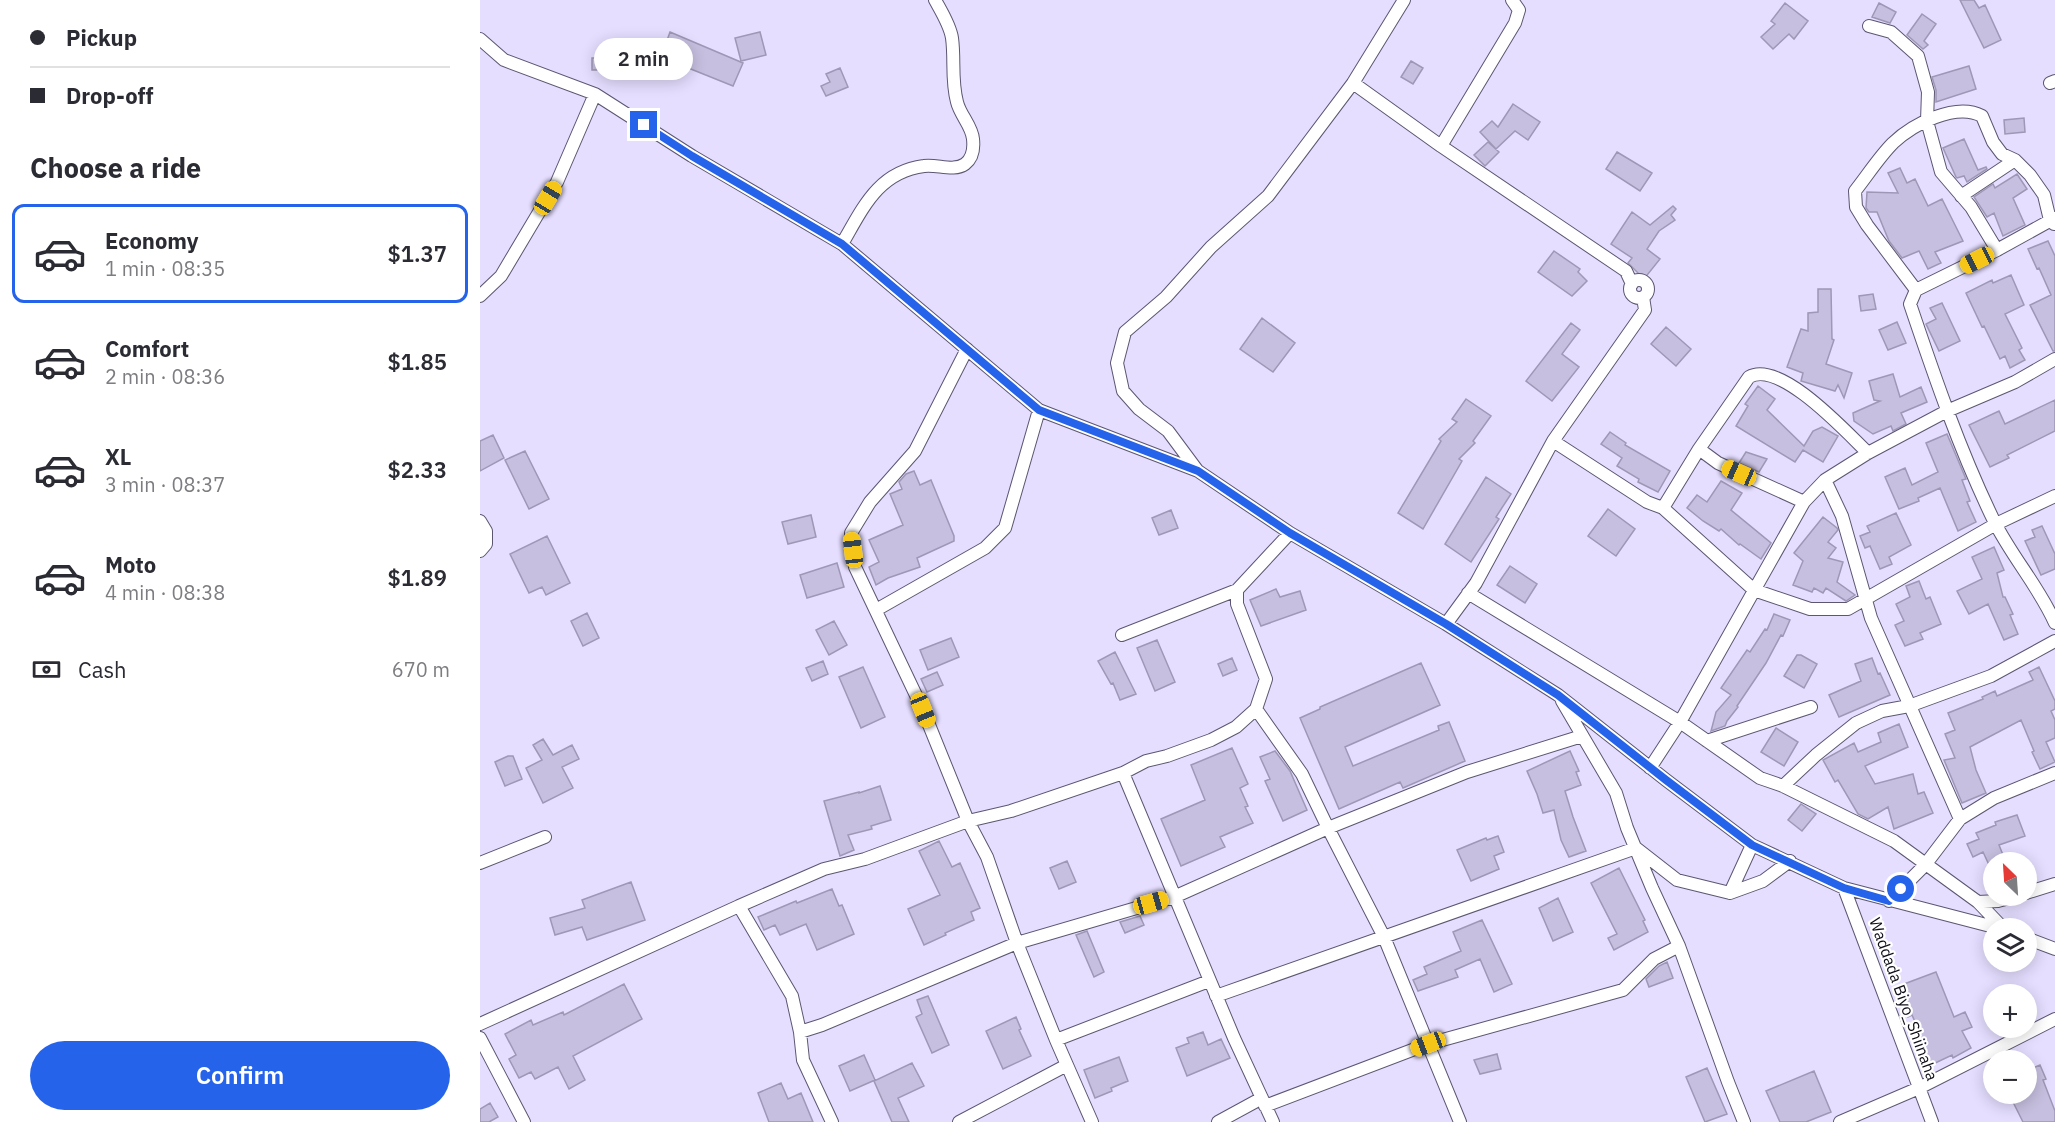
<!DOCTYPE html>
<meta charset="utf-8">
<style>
:root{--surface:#fff;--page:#f7f7f7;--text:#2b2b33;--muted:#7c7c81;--line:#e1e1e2;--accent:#2563eb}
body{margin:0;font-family:"IBM Plex Sans",sans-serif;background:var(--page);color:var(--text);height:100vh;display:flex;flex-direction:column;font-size:22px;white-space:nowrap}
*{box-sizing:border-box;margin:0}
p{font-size:20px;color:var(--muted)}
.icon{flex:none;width:33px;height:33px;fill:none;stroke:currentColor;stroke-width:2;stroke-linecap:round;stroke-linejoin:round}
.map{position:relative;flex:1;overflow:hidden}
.drawer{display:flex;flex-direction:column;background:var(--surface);width:480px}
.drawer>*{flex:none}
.banner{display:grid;align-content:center;height:132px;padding:0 30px;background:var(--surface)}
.needle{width:39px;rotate:335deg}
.fabs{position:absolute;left:1503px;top:852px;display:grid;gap:12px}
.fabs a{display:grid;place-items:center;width:54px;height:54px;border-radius:50%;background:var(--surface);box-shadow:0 3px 15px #0003;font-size:30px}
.end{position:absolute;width:27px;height:27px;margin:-14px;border:8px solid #2563eb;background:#fff;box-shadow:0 0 0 3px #fff}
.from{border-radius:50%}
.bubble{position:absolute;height:42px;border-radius:21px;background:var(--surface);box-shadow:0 3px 15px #0003;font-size:20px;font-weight:600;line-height:42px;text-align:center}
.car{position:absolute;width:18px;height:36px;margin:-18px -9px;border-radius:8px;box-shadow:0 0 4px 2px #0007;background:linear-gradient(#f5c518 24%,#345 0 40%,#f5c518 0 76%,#345 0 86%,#f5c518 0)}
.banner b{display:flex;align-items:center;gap:21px;height:57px;font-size:22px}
.banner b+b{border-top:2px solid var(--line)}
.banner i{width:15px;height:15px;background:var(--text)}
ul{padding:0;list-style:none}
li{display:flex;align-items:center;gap:18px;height:99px;margin:0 12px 9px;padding:0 18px;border:3px solid transparent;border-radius:12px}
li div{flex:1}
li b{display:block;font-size:22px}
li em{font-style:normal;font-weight:600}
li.active{border-color:var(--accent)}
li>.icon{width:54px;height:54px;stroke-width:1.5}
h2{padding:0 30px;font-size:27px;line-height:72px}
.pay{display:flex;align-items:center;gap:15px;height:66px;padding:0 30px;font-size:22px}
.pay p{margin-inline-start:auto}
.cta{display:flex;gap:12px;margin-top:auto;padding:12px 30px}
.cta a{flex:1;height:69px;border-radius:36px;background:var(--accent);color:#fff;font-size:24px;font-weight:600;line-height:69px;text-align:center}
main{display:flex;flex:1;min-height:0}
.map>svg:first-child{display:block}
.building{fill:#c6bfdf;stroke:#9e97b5;stroke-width:1.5}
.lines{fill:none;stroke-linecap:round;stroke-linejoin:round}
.minor-casing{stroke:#5c5671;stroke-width:14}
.minor{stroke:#fff;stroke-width:12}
.route{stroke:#2563eb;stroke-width:8}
.labels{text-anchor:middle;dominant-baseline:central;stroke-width:4.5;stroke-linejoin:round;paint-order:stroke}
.street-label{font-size:16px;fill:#0e0c16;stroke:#fff}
</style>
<main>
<section class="drawer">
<div class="banner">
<b><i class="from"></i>Pickup</b>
<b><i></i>Drop-off</b>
</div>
<h2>Choose a ride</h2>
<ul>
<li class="active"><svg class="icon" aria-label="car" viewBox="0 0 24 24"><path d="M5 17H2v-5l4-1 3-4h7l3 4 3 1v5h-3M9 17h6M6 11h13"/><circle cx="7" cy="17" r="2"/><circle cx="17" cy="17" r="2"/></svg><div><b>Economy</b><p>1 min · 08:35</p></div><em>$1.37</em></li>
<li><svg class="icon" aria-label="car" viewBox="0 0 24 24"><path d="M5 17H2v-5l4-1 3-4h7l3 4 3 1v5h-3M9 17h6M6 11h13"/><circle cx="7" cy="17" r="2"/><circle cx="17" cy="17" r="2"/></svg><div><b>Comfort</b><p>2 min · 08:36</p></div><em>$1.85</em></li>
<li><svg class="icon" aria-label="car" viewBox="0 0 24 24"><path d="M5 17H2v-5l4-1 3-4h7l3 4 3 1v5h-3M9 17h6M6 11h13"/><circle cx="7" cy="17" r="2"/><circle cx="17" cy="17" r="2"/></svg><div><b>XL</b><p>3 min · 08:37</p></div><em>$2.33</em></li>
<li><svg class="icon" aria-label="car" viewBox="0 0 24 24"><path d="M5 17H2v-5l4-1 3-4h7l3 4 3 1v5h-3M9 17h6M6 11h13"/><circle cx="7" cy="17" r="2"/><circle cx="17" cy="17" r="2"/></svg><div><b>Moto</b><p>4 min · 08:38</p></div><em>$1.89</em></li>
</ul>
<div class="pay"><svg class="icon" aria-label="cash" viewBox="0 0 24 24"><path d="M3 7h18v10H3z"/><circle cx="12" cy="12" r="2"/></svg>Cash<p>670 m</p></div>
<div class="cta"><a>Confirm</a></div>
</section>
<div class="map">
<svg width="1575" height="1122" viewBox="0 0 1575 1122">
<rect width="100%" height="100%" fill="#e5deff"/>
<!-- building -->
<path class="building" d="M1480 0H1494L1499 8 1505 5 1521 40 1504 48Z
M1305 3 1328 21 1314 39 1309 34 1293 49 1281 37 1295 24 1291 21Z
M1399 3 1416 12 1410 23 1392 17Z
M1442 14 1456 24 1444 41 1448 45 1443 49 1427 35Z
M190 32 263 63 253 86 181 57Z
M280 32 286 55 261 61 255 38Z
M144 53 175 60 172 74 141 66Z
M112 58H124L123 70H112Z
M931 61 943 68 933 84 921 77Z
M1489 66 1496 89 1456 102V90L1452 77Z
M360 68 368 87 346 96 341 86 350 82 346 74Z
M1033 104 1060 122 1048 140 1035 131 1016 149 1000 132 1012 121 1018 127Z
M1544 118 1545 132 1525 134 1524 120Z
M1484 139 1498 170 1506 167 1507 169 1487 182 1484 176 1477 178 1476 177 1463 148Z
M1008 142 1019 152 1005 166 994 155Z
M1137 152 1172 173 1160 191 1126 169Z
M1420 168 1427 183 1435 179 1448 206 1462 199 1483 241 1455 252 1461 263 1448 269 1439 251 1422 258 1409 241 1397 212H1389L1386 208 1387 192 1418 193 1408 173Z
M1537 174 1547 189 1533 198 1545 225 1523 236 1514 213 1507 217 1494 197 1513 184 1515 188Z
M1193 206 1196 209 1191 215 1195 220 1179 231 1167 249 1180 259 1164 279 1148 263 1152 258 1131 244 1152 212 1170 225Z
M1568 241 1575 256V351H1573L1550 305 1571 295 1559 268 1557 269 1548 249Z
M1074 251 1100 269 1098 272 1107 281 1092 296 1058 272Z
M1531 275 1544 305 1525 314 1542 348 1539 350 1545 360 1530 368 1525 356 1520 359 1504 326 1502 327 1486 293 1512 280 1513 283Z
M1338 289H1351L1352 339 1354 340 1346 364 1372 373 1364 398 1358 385 1355 391 1321 381 1323 373 1307 367 1321 329 1328 331V313L1338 312Z
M1393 294 1396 309 1381 311 1379 296Z
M1462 303 1480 341 1459 351 1446 324 1456 319 1450 308Z
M782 318 815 343 793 372 760 349Z
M1417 322 1426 343 1408 350 1399 330Z
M1091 323 1100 330 1082 354 1099 367 1072 401 1046 381Z
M1186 327 1211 349 1196 366 1171 344Z
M1413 374 1420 397 1441 387 1447 402 1421 413 1426 424 1413 431 1411 426 1393 434 1374 421 1373 413 1400 401 1394 400 1389 381Z
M1278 386 1295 399 1287 410 1324 446 1333 431 1342 427 1358 436 1343 462 1323 450 1315 462 1256 426 1268 406 1265 404Z
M986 399 1011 416 993 441 995 443 979 459 982 461 943 529 918 513 961 441 959 439 977 422 972 419Z
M1575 400V431L1527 455 1529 458 1510 467 1489 425 1519 411 1525 424Z
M1130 432 1146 443 1145 445 1190 471 1178 492 1158 482 1159 479 1137 466 1142 458 1121 444Z
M1467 434 1486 479 1482 480 1490 501 1487 502 1496 522 1478 531 1460 488 1438 498 1439 501 1419 509 1405 477 1425 468 1432 485 1458 472 1446 443Z
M13 435 24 458 0 471V441Z
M45 451 69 499 49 509 25 460Z
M1266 452 1287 459 1279 472 1259 463Z
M434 471 440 485 451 480 474 536V541L437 558 440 567 408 578 396 585 389 567 399 562 389 540 423 525 410 494 422 489 419 482 426 474Z
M1006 477 1031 494 1016 517 1019 519 991 562 965 544Z
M1241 481 1262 493 1251 510 1291 543 1281 559 1260 544 1259 545 1241 529 1239 531 1223 521 1207 508 1217 495 1227 502Z
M1128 509 1155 529 1136 556 1108 536Z
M691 510 698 528 679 535 672 518Z
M1416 513 1431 545 1409 557 1412 564 1400 569 1390 546 1385 548 1380 536 1390 532 1387 526Z
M331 515 336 537 308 544 302 522Z
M1343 517 1357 528 1358 530 1348 542 1356 548 1348 558 1363 562 1357 582 1375 595 1366 601 1346 588 1343 593 1334 588 1332 592 1313 585 1323 561 1314 553Z
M1562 526 1575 554V569L1561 575 1545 541 1555 537 1552 530Z
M67 536 90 583 66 595 62 587 49 593 30 554Z
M1514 547 1524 570 1517 573 1523 597H1525L1533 614 1530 615 1538 634 1524 640 1508 604 1489 614 1477 591 1502 579 1492 557Z
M357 563 364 587 327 598 320 575Z
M1030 566 1057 584 1045 603 1017 585Z
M1439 581 1446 599 1450 597 1461 624 1440 633 1443 639 1425 646 1415 625 1424 621 1416 604 1430 597 1426 586Z
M796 589 800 597 820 591 826 610 781 626 770 600Z
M107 613 119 638 103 646 91 621Z
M1294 614 1310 620 1303 636 1301 635 1286 663 1257 706 1258 707 1247 721 1245 726 1231 731 1236 712 1251 695 1241 688 1267 650 1270 652 1285 629 1287 630Z
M354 621 367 645 349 655 336 630Z
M471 638 479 657 448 670 440 650Z
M677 640 695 682 675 691 657 648Z
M635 652 656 694 640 700 633 683 631 684 618 661Z
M1317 655H1321L1337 664 1324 688 1304 676Z
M752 658 757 670 743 676 738 664Z
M1392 658 1398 674 1400 673 1410 695 1359 717 1349 695 1381 681 1375 664Z
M343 661 348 674 332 681 326 668Z
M941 663 960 705 865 747 873 766 959 730 958 726 969 722 985 761 923 788 920 782 859 809 820 718 840 709V707Z
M383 667 405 717 381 728 359 677Z
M1559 667 1575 701V709L1571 711 1575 720V738L1566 742 1575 762 1560 769 1552 752 1554 751 1541 720 1490 747 1496 770 1506 793 1482 803 1464 760 1475 758 1465 734 1475 730 1468 713 1503 699 1502 697 1515 691 1517 696 1553 680 1549 672Z
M457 672 463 685 447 692 441 679Z
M1419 724 1428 747 1385 766 1395 784 1433 774 1438 794 1444 792 1453 813 1414 829 1408 807 1388 819 1378 814 1358 780 1355 782 1343 760 1374 743 1378 752 1401 742 1398 733Z
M1296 728 1318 742 1304 766 1281 752Z
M63 739 73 755 92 745 99 759 82 767 93 788 63 803 46 768 62 760 53 745Z
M752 748 768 784 760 788 768 806 765 807 773 823 740 837 745 847 701 866 681 819 725 800 711 765Z
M795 751 810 771 827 810 803 821 785 781 790 779 780 757Z
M1090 751 1099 771 1096 772 1101 785 1085 791 1093 817 1106 851 1089 857 1081 840 1074 810 1063 813 1057 794 1047 771Z
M28 756H33L42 779 25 786 15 762Z
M400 786 411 820 391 826 392 829 368 835 374 850 360 856 344 801 379 792V793Z
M1321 804 1336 814 1322 831 1308 820Z
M1537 815 1545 836 1519 845 1525 860 1514 862V865L1510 867 1503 852 1493 857 1487 844 1499 839 1496 833 1516 825 1515 822Z
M1018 836 1024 852 1014 856 1019 869 991 881 977 850 1006 838 1007 840Z
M459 841 472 867 480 863 500 908 491 912 494 920 465 933 466 935 444 945 428 909 460 895 439 851Z
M587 861 596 882 579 889 570 868Z
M1139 868 1165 920 1163 921 1168 932 1134 950 1128 938 1137 934 1111 883Z
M151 882 165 920 107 940 102 927 75 935 70 918 105 908 102 900Z
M352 889 359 906 362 905 374 934 337 950 326 924 300 935 295 925 284 930 278 917 316 901 317 903Z
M1078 898 1093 932 1073 941 1059 908Z
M660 916 664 925 645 933 640 922Z
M1002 920 1032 984 1014 992 1000 959 975 970 978 977 938 991 933 980 947 974 944 967 981 951 973 932Z
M607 931 624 972 614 977 596 935Z
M1187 962 1193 978 1169 987 1166 979 1179 966Z
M1456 972 1474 1017 1485 1012 1492 1027 1482 1031 1491 1048 1473 1058 1472 1055 1449 1066 1440 1048 1445 1045 1432 1015 1428 1017 1416 987Z
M144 984 162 1019 93 1056 105 1080 89 1089 78 1067 55 1079 51 1072 39 1078 29 1059 36 1055 25 1034 51 1020 53 1025 83 1012 84 1015Z
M448 996 469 1045 452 1053 436 1017 442 1014 437 1000Z
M536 1017 541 1029 539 1030 551 1056 523 1069 506 1031Z
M723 1032 728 1045 741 1039 750 1058 707 1076 696 1048 709 1043 707 1038Z
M1017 1054 1021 1069 1000 1074 994 1060Z
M384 1055 395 1080 370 1091 359 1066Z
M639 1057 648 1081 631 1088 632 1091 615 1098 604 1070Z
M432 1063 444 1086 418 1098 429 1122H412L394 1081Z
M1560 1065 1566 1079 1563 1080 1575 1111V1122H1543L1529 1094H1546V1071Z
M1227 1068 1247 1114 1225 1122 1206 1077Z
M1334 1071 1351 1112 1326 1122H1300L1286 1091Z
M301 1083 308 1099 321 1093 333 1122H289L278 1093Z
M10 1103 18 1117 9 1122H0V1109Z"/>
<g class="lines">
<defs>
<path id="minor" d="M1389 26 1411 32 1438 56 1448 92 1447 121 1461 172 1491 207 1517 250
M0 39 24 60 115 94 212 156 362 244 559 410 718 471 810 533 966 624 1078 695 1186 780 1272 845 1364 888 1518 928
M873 83 961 146 1146 271 1152 284
M1570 83 1575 81
M961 146 1035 23 1039 10 1032 0
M1481 196 1535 160
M1575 218 1517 250 1436 290 1430 304C1455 378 1480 451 1514 521 1532 557 1559 587 1575 623
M362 244C383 208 398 172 444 166 457 164 474 172 485 164 493 158 494 148 493 139 492 126 480 115 477 102 471 80 475 59 472 38 470 25 461 11 455 0
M1150 289a9 9 0 1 1 18 0a9 9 0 1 1-18 0Z
M1436 290 1387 225 1376 207 1375 191C1387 176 1399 157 1413 143 1433 124 1476 102 1502 116L1513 142 1522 154 1535 160 1550 175 1564 195 1570 220 1574 224
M0 296 21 276 77 182 115 94
M1073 441 1165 310 1163 297
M1219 449 1238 463 1324 502
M717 470 688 431 659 409 643 391 637 363 645 332 686 297 731 247 788 196 873 83 924 0
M1345 480 1362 516 1391 618 1480 819
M1183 508 1219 449 1269 377C1300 359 1367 433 1388 453
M0 521 6 531V544L0 551
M988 593 1200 722 1280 778 1303 786 1414 841 1498 902 1523 928
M396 610 505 548 525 528 559 410
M966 624 996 583 1073 441 1167 502 1183 508 1274 590 1330 609H1368L1516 524 1575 496
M642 635 757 590
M1082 701 1136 793 1147 828 1172 888 1199 946 1248 1082 1264 1122
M776 709 822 774 848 828 904 937 980 1122
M1227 741 1331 707
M1170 768 1200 722 1324 502 1345 480 1388 453 1467 411 1535 382 1575 359
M643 773 754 1038 793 1122
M1303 786 1336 755 1376 723 1402 711 1429 706 1511 676 1575 641
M0 863 65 837
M1364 888 1452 1122
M1250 893 1272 845
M1546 893 1575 884
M1409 901 1445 865 1480 819 1514 798 1575 773
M1498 902 1518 901 1537 896
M1546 938 1575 949
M736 996 1156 848 1197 880 1250 893 1283 881 1310 861
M0 1024 259 906
M320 1032 342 1025 537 943 694 897 848 828 987 772 1102 736
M0 1038 44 1122
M576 1040 729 981
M785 1106 948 1044 1143 990 1174 959 1199 946
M352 1122 323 1060 320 1032 312 996 259 906 344 869 385 859 488 821 443 710 375 567 371 533 390 502 435 451 487 349
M479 1122 587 1065
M612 1122 576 1040 537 943 507 857 488 821 531 811 643 773 666 761 687 756 731 740 756 727 776 709 786 679 757 604V590L810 533
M738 1122 782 1098
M1360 1122 1439 1088 1575 1019"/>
</defs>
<!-- minor casing -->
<use href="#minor" class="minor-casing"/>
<!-- minor -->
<use href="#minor" class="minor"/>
</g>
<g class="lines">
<!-- route -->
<path class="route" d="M164 125 212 156 362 244 559 410 718 471 810 533 966 624 1078 695 1186 780 1272 845 1364 888 1409 901 1421 889"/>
</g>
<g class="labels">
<!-- street labels -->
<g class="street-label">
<text transform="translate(1424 999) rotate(70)">Waddada Biyo_Shiinaha</text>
</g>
</g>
</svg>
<div class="fabs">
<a><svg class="needle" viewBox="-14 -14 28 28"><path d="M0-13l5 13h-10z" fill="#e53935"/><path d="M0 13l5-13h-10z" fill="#7c7c81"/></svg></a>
<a><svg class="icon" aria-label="layers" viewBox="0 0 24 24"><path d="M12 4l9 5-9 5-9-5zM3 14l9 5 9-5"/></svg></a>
<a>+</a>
<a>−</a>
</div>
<i class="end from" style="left:1421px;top:889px"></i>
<i class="end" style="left:164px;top:125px"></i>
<div class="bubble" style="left:114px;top:38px;width:99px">2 min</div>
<i class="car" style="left:68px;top:198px;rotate:31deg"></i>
<i class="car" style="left:1497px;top:260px;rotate:243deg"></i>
<i class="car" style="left:1259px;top:473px;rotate:294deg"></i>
<i class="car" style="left:373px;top:550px;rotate:353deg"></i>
<i class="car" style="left:443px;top:710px;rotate:158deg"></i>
<i class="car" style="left:671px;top:903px;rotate:74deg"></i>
<i class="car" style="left:948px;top:1044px;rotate:249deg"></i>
</div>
</main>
